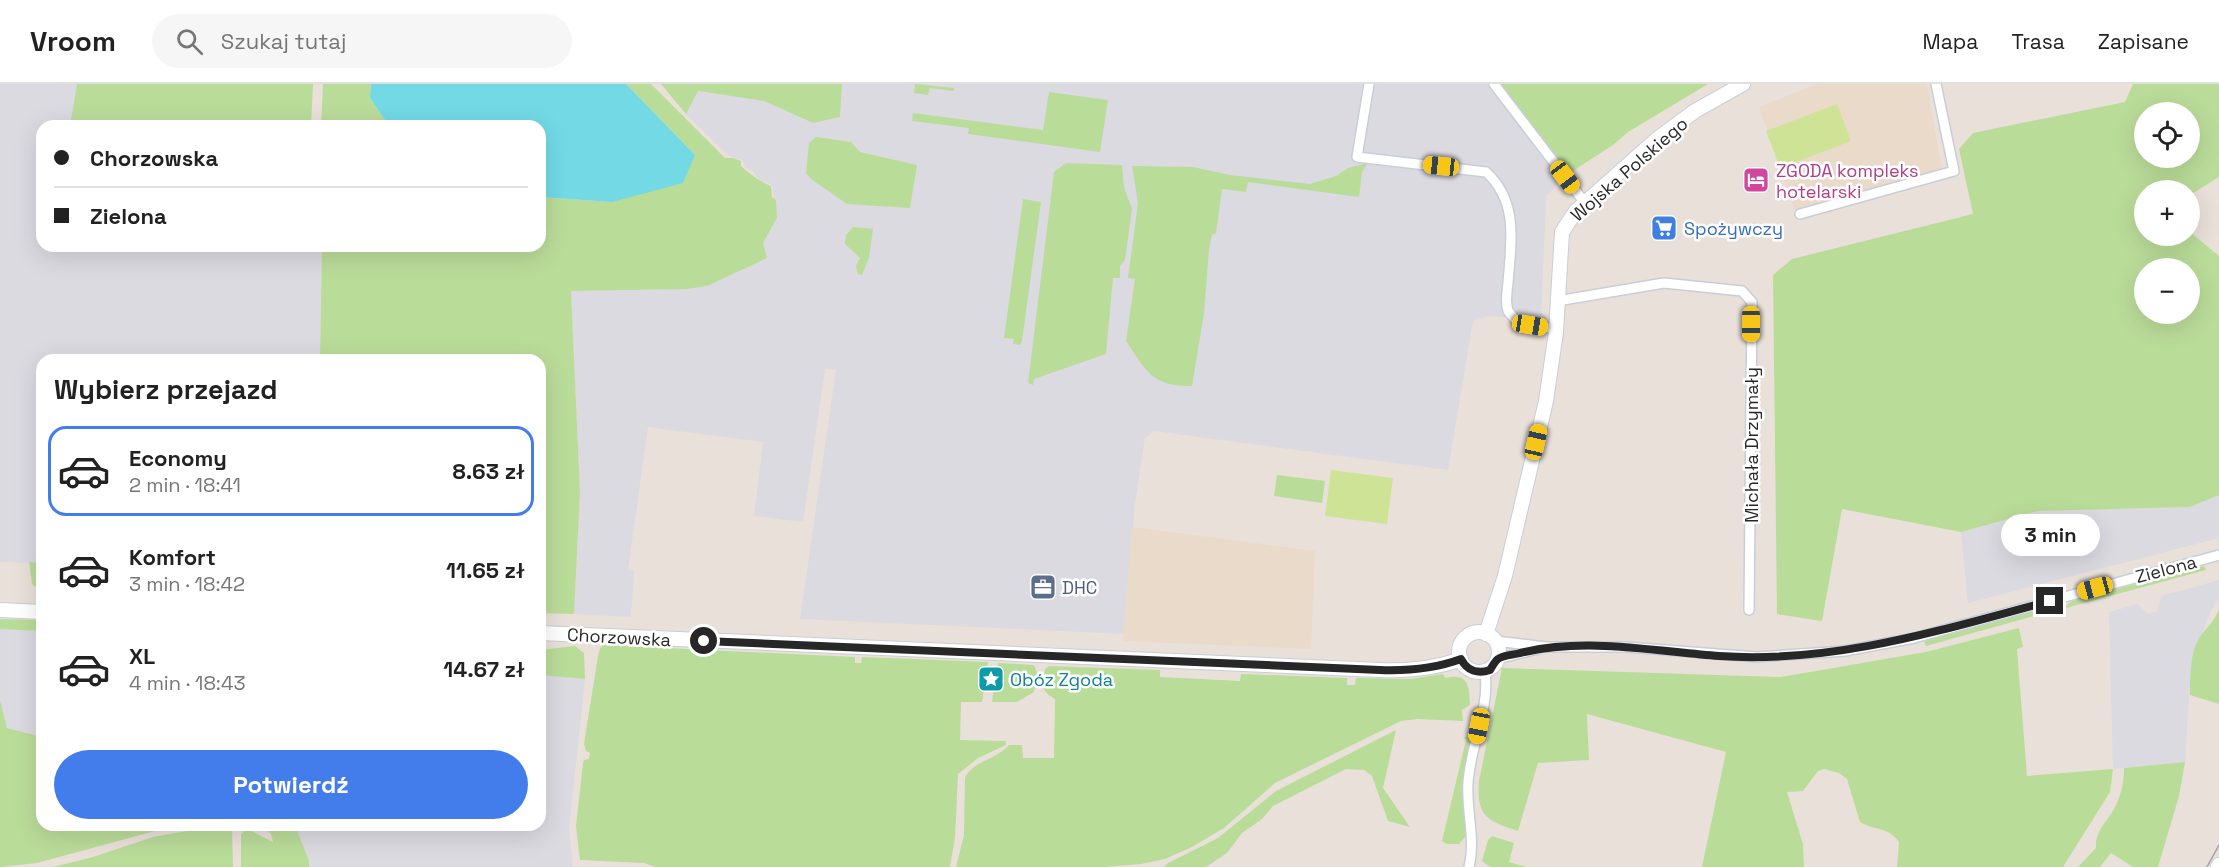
<!DOCTYPE html>
<html lang="pl">
<meta charset="utf-8">
<style>
:root{--surface:#fff;--page:#f6f6f6;--text:#222;--muted:#767676;--line:#e0e0e0;--accent:#437dec}
body{margin:0;font-family:"Space Grotesk",sans-serif;background:var(--page);color:var(--text);height:100vh;display:flex;flex-direction:column;font-size:22px;white-space:nowrap}
*{box-sizing:border-box;margin:0}
p{font-size:20px;color:var(--muted)}
.icon{flex:none;width:33px;height:33px;fill:none;stroke:currentColor;stroke-width:2;stroke-linecap:round;stroke-linejoin:round}
.map{position:relative;flex:1;overflow:hidden}
.side{position:absolute;left:36px;top:270px;width:510px;height:477px;display:flex;flex-direction:column;background:var(--surface);border-radius:18px;box-shadow:0 6px 24px #0002}
.side>*{flex:none}
.top-card{position:absolute;left:36px;top:36px;width:510px;height:132px;border-radius:18px;box-shadow:0 6px 24px #0002;display:grid;align-content:center;height:132px;padding:0 18px;background:var(--surface)}
.buttons{position:absolute;left:2134px;top:18px;display:grid;gap:12px}
.buttons a{display:grid;place-items:center;width:66px;height:66px;border-radius:50%;background:var(--surface);box-shadow:0 6px 24px #0002;font-size:30px}
.end{position:absolute;width:27px;height:27px;margin:-14px;border:8px solid #272727;background:#fff;box-shadow:0 0 0 3px #fff}
.from{border-radius:50%}
.bubble{position:absolute;height:42px;border-radius:21px;background:var(--surface);box-shadow:0 6px 24px #0002;font-size:20px;font-weight:700;line-height:42px;text-align:center}
.car{position:absolute;width:18px;height:36px;margin:-18px -9px;border-radius:8px;box-shadow:0 0 4px 2px #0007;background:linear-gradient(#f5c518 24%,#345 0 40%,#f5c518 0 76%,#345 0 86%,#f5c518 0)}
.top-card b{display:flex;align-items:center;gap:21px;height:57px;font-size:22px}
.top-card b+b{border-top:2px solid var(--line)}
.top-card i{width:15px;height:15px;background:var(--text)}
ul{padding:0;list-style:none}
li{display:flex;align-items:center;gap:18px;height:90px;margin:0 12px 9px;padding:0 6px;border:3px solid transparent;border-radius:18px}
li div{flex:1}
li b{display:block;font-size:22px}
li em{font-style:normal;font-weight:700}
li.selected{border-color:var(--accent)}
li>.icon{width:54px;height:54px;stroke-width:1.5}
h2{padding:0 18px;font-size:27px;line-height:72px}
.action{display:flex;gap:12px;margin-top:auto;padding:12px 18px}
.action a{flex:1;height:69px;border-radius:36px;background:var(--accent);color:#fff;font-size:24px;font-weight:700;line-height:69px;text-align:center}
header{display:flex;align-items:center;gap:36px;box-sizing:border-box;height:84px;padding:0 30px;background:var(--surface);border-bottom:2px solid var(--line)}
header strong{font-size:28px}
nav{display:flex;gap:33px;margin-inline-start:auto;font-size:21px}
.search{width:420px;height:54px;background:var(--page);display:flex;align-items:center;gap:15px;box-sizing:border-box;padding:0 21px;border-radius:33px;color:var(--muted);font-size:22px}
.map>svg:first-child{display:block}
.industrial{fill:#dbdae1}
.education{fill:#eadac9}
.green{fill:#badc99;fill-rule:evenodd}
.pitch{fill:#cee395}
.water{fill:#72d9e5}
.lines{fill:none;stroke-linecap:round;stroke-linejoin:round}
.street-casing{stroke:#c8ced8;stroke-width:12}
.secondary-casing{stroke:#c8ced8;stroke-width:16}
.street{stroke:#fff;stroke-width:9}
.secondary{stroke:#fff;stroke-width:14}
.tram{stroke:#9da3b0;stroke-width:1.5}
.route{stroke:#272727;stroke-width:8}
.labels{text-anchor:middle;dominant-baseline:central;stroke-width:5;stroke-linejoin:round;paint-order:stroke}
.street-label{font-size:18px;fill:#272727;stroke:#fff}
.hotel-label{font-size:18px;fill:#b23c85;stroke:#fff;text-anchor:start}
.shop-label{font-size:18px;fill:#366cbe;stroke:#fff;text-anchor:start}
.service-label{font-size:18px;fill:#4e5e75;stroke:#fff;text-anchor:start}
.culture-label{font-size:18px;fill:#0d838f;stroke:#fff;text-anchor:start}
</style>
<header>
<strong>Vroom</strong>
<div class="search"><svg class="icon" aria-label="search" viewBox="0 0 24 24"><circle cx="10" cy="10" r="6"/><path d="M15 15l6 6"/></svg>Szukaj tutaj</div>
<nav><a>Mapa</a><a>Trasa</a><a>Zapisane</a></nav>
</header>
<div class="map">
<svg width="2219" height="783" viewBox="0 0 2219 783">
<rect width="100%" height="100%" fill="#e9e0d9"/>
<!-- industrial -->
<path class="industrial" d="M0 0H77L70 42H42V162H322L320 276H42V479L0 478Z
M842 0H1493L1565 92 1546 113 1541 236 1489 232 1473 237 1448 386 1154 347 1145 354 1135 419 1124 550 800 535 836 286 825 285 803 438 754 432 763 358 648 343 628 486 634 487 631 533 574 530 580 408 571 207 687 205 707 202 762 159 777 134 772 101 757 94 754 88 746 84 742 76 730 73 686 30 697 7 764 17 813 39 840 33Z
M2219 411V454L1968 519 1961 448 2038 427 2190 423Z
M2219 496V513L2209 531 2195 569 2190 597 2185 678 2113 685 2109 528 2138 520 2147 530 2158 527 2161 512Z
M0 545 42 547V653L7 644 0 616Z
M540 591 585 595 569 745 573 783H309V777L295 741H540Z"/>
<!-- education -->
<path class="education" d="M1818 0H1927L1942 86 1796 128 1759 23Z
M1132 443 1315 467 1311 565 1123 557Z"/>
<!-- green -->
<path class="green" d="M77 0H313L311 42H70Z
M323 0H371L370 14 389 42H321Z
M626 0H651L725 74H733L741 77V82C749 90 760 97 771 102L772 113 776 116 777 134 763 159 767 174 707 202 687 205 571 207 580 408 574 530 540 529V276H320L322 162H540V113L612 118 695 71Z
M661 0H842L840 33 813 39 764 17 698 7 686 30Z
M915 0 954 4V7L930 4 928 11 914 9Z
M1493 0H1708L1628 48 1613 61 1565 92Z
M2133 0H2219V93L2190 111V106H2145V152H2190V148L2219 172V411L2190 423 2038 427 1961 448 1842 425 1822 537 1777 530 1773 191 1792 175 1973 130 1959 65 1973 49 2125 18ZM2145 28H2190V74H2145ZM2145 184H2190V230H2145Z
M1049 8 1108 16 1100 68 968 50 969 44 912 37 913 29 1043 46Z
M816 53 851 58 860 68 917 81 910 124 847 120 811 95 806 89 809 59Z
M1066 79 1122 81 1124 103 1132 125 1125 176 1120 182V194H1113L1106 270 1034 295 1033 301 1028 299 1054 88Z
M1368 79 1362 88 1359 113 1248 98 1246 108 1222 105 1216 149 1212 151 1209 165 1204 229 1192 302C1153 303 1146 287 1126 257L1135 195 1128 194 1138 119 1132 82 1193 83 1230 91 1310 100 1336 92 1348 84Z
M1023 115 1041 118 1022 257 1020 261 1013 260 1014 255 1004 254Z
M853 143 873 145 869 174 862 191 858 190 856 182 860 174 845 160 846 151Z
M1277 391 1325 397 1322 419 1274 412Z
M29 478 42 479V508L32 500Z
M2204 482 2206 486 2062 525 2072 517Z
M2219 525V620L2190 611C2190 594 2190 566 2201 551 2209 541 2214 538 2219 525Z
M2033 527 2045 529 1926 562 1924 557Z
M0 535 42 536V547L0 545Z
M2019 544 2023 563 2017 565 2027 692 2113 685 2110 708 2063 783H1897L1899 758C1888 742 1875 747 1860 738L1847 695 1839 689 1824 685 1818 687 1803 707 1787 708 1803 760 1804 783H1702L1726 668 1587 630 1589 676 1538 679 1518 747C1488 737 1476 733 1479 697L1502 584 1781 593 1926 568Z
M604 561 855 573V579H861L862 573 988 578 982 618H961L960 656 1006 657V661L978 674 958 690 955 753 950 783H656L644 779 580 776 576 742 583 679 584 676 589 675 590 669 586 667 584 660 598 572 600 564Z
M575 562 584 569 585 595 540 591V566Z
M998 579 1034 581 1037 589 1034 608 1017 618H992Z
M1049 582 1160 586V593L1240 597 1241 590 1347 594V601H1355L1356 594 1411 595 1443 590 1445 594C1468 589 1469 600 1470 621L1462 626 1463 637 1417 635 1401 637 1275 699 1224 744 1192 763 1165 775 1141 780 1105 783H956L964 751 965 694C972 677 998 675 1009 661H1022L1023 674H1054L1055 615C1040 607 1043 601 1045 585Z
M0 616 7 644 42 653V741H177L37 779 0 783Z
M1396 646 1383 704 1410 743 1388 737 1372 692 1364 686 1346 685 1273 722 1262 735 1242 749 1227 769 1206 783H1164L1168 779 1218 754 1276 707Z
M1464 653H1469L1470 656 1462 704 1466 752 1459 760H1447L1442 757 1466 656Z
M2185 678 2179 712 2158 783H2133L2111 769 2100 783H2078L2096 764C2095 747 2106 739 2114 725 2121 712 2124 699 2124 684Z
M221 741H237L232 745 233 783H53L93 773 153 753Z
M261 741H295L309 777V783H241V751L246 744 273 758 271 750Z
M1492 752 1514 759 1509 778 1527 783H1490L1482 777 1488 756Z"/>
<!-- pitch -->
<path class="pitch" d="M1837 20 1851 57 1780 84 1766 47Z
M1331 386 1393 394 1387 440 1325 432Z"/>
<!-- water -->
<path class="water" d="M371 0H626L695 71 683 99 612 118 540 113V42H389L370 14Z"/>
<g class="lines">
<defs>
<path id="street" d="M1369 0 1357 73 1486 88C1519 118 1511 158 1508 199 1507 208 1505 218 1508 227L1518 239 1556 245
M1494 0 1585 119
M1800 130 1954 87 1936 0
M1557 217 1664 199 1742 207 1752 218 1749 526
M1496 557 1546 563H1626L1757 573 1845 567 1914 554 2219 471
M1497 575 1538 565
M1469 783C1476 755 1466 727 1468 699 1470 662 1490 625 1485 588"/>
<path id="secondary" d="M0 526 42 528
M1459 568a20 20 0 1 1 40 0a20 20 0 1 1-40 0Z
M540 549 1380 586C1408 587 1434 585 1461 575
M1486 550 1505 492 1546 317 1556 248 1562 148 1576 127 1657 55 1695 27 1743 0
M2218 783 2219 781"/>
</defs>
<!-- street casing -->
<use href="#street" class="street-casing"/>
<!-- secondary casing -->
<use href="#secondary" class="secondary-casing"/>
<!-- street -->
<use href="#street" class="street"/>
<!-- secondary -->
<use href="#secondary" class="secondary"/>
<!-- tram -->
<path class="tram" d="M2207 783 2219 761"/>
</g>
<g class="lines">
<!-- route -->
<path class="route" d="M704 557 1380 586C1408 587 1434 585 1461 575 1467 587 1478 590 1490 586 1492 583 1495 577 1498 575 1503 571 1514 571 1520 569 1585 553 1654 567 1719 572 1834 580 1941 546 2050 517"/>
</g>
<!-- icons -->
<defs>
<symbol id="hotel-square" viewBox="-11 -11 22 22"><rect x="-9" y="-9" width="18" height="18" rx="4" fill="#d1479c" stroke="#fff"/><path d="M-6-4.5h1.5V1H6V5H4.5V3h-9V5H-6ZM-4 0a1.8 1.8 0 1 1 3.6 0ZM.5 0V-2.5h3Q6-2.5 6 0Z" fill="#fff"/></symbol>
<symbol id="supermarket-square" viewBox="-11 -11 22 22"><rect x="-9" y="-9" width="18" height="18" rx="4" fill="#3f7fe0" stroke="#fff"/><path d="M-6-5.5h2.5l.6 2H6L4.5 2H-2.5L-4.4-4H-6ZM-1.5 3.2a1.3 1.3 0 1 0 .1 0ZM3 3.2a1.3 1.3 0 1 0 .1 0Z" fill="#fff"/></symbol>
<symbol id="office-square" viewBox="-11 -11 22 22"><rect x="-9" y="-9" width="18" height="18" rx="4" fill="#5c6f8a" stroke="#fff"/><path d="M-6-3h4V-5.5h4V-3h4V5H-6ZM-1-4.5V-3h2v-1.5ZM-6 0V1H6V0Z" fill="#fff"/></symbol>
<symbol id="sight-square" viewBox="-11 -11 22 22"><rect x="-9" y="-9" width="18" height="18" rx="4" fill="#0f9aa8" stroke="#fff"/><path d="M0-6L1.8-2.2L6-1.7L2.9 1.2L3.7 5.4L0 3.3L-3.7 5.4L-2.9 1.2L-6-1.7L-1.8-2.2Z" fill="#fff"/></symbol>
</defs>
<g fill-rule="evenodd">
<use href="#hotel-square" x="1741" y="81" width="30" height="30"/>
<use href="#supermarket-square" x="1649" y="129" width="30" height="30"/>
<use href="#office-square" x="1028" y="488" width="30" height="30"/>
<use href="#sight-square" x="976" y="580" width="30" height="30"/>
</g>
<g class="labels">
<!-- street labels -->
<g class="street-label">
<text transform="translate(1629 85) rotate(-41)">Wojska Polskiego</text>
<text transform="translate(1751 361) rotate(-90)">Michała Drzymały</text>
<text transform="translate(2166 485) rotate(-15)">Zielona</text>
<text transform="translate(619 553) rotate(3)">Chorzowska</text>
</g>
<!-- hotel labels -->
<g class="hotel-label">
<text x="1776" y="86">ZGODA kompleks<tspan x="1776" dy="21">hotelarski</tspan></text>
</g>
<!-- shop labels -->
<g class="shop-label">
<text x="1684" y="144">Spożywczy</text>
</g>
<!-- service labels -->
<g class="service-label">
<text x="1062" y="503">DHC</text>
</g>
<!-- culture labels -->
<g class="culture-label">
<text x="1010" y="595">Obóz Zgoda</text>
</g>
</g>
</svg>
<div class="buttons">
<a><svg class="icon" aria-label="locate" viewBox="0 0 24 24"><circle cx="12" cy="12" r="6"/><path d="M12 2v4M12 18v4M2 12h4M18 12h4"/></svg></a>
<a>+</a>
<a>−</a>
</div>
<i class="end from" style="left:704px;top:557px"></i>
<i class="end" style="left:2050px;top:517px"></i>
<div class="bubble" style="left:2001px;top:430px;width:99px">3 min</div>
<i class="car" style="left:1441px;top:82px;rotate:276deg"></i>
<i class="car" style="left:1565px;top:93px;rotate:143deg"></i>
<i class="car" style="left:1751px;top:240px;rotate:180deg"></i>
<i class="car" style="left:1530px;top:241px;rotate:99deg"></i>
<i class="car" style="left:1536px;top:358px;rotate:13deg"></i>
<i class="car" style="left:2095px;top:504px;rotate:255deg"></i>
<i class="car" style="left:1479px;top:642px;rotate:191deg"></i>
<div class="top-card">
<b><i class="from"></i>Chorzowska</b>
<b><i></i>Zielona</b>
</div>
<section class="side">
<h2>Wybierz przejazd</h2>
<ul>
<li class="selected"><svg class="icon" aria-label="car" viewBox="0 0 24 24"><path d="M5 17H2v-5l4-1 3-4h7l3 4 3 1v5h-3M9 17h6M6 11h13"/><circle cx="7" cy="17" r="2"/><circle cx="17" cy="17" r="2"/></svg><div><b>Economy</b><p>2 min · 18:41</p></div><em>8.63 zł</em></li>
<li><svg class="icon" aria-label="car" viewBox="0 0 24 24"><path d="M5 17H2v-5l4-1 3-4h7l3 4 3 1v5h-3M9 17h6M6 11h13"/><circle cx="7" cy="17" r="2"/><circle cx="17" cy="17" r="2"/></svg><div><b>Komfort</b><p>3 min · 18:42</p></div><em>11.65 zł</em></li>
<li><svg class="icon" aria-label="car" viewBox="0 0 24 24"><path d="M5 17H2v-5l4-1 3-4h7l3 4 3 1v5h-3M9 17h6M6 11h13"/><circle cx="7" cy="17" r="2"/><circle cx="17" cy="17" r="2"/></svg><div><b>XL</b><p>4 min · 18:43</p></div><em>14.67 zł</em></li>
</ul>
<div class="action"><a>Potwierdź</a></div>
</section>
</div>
